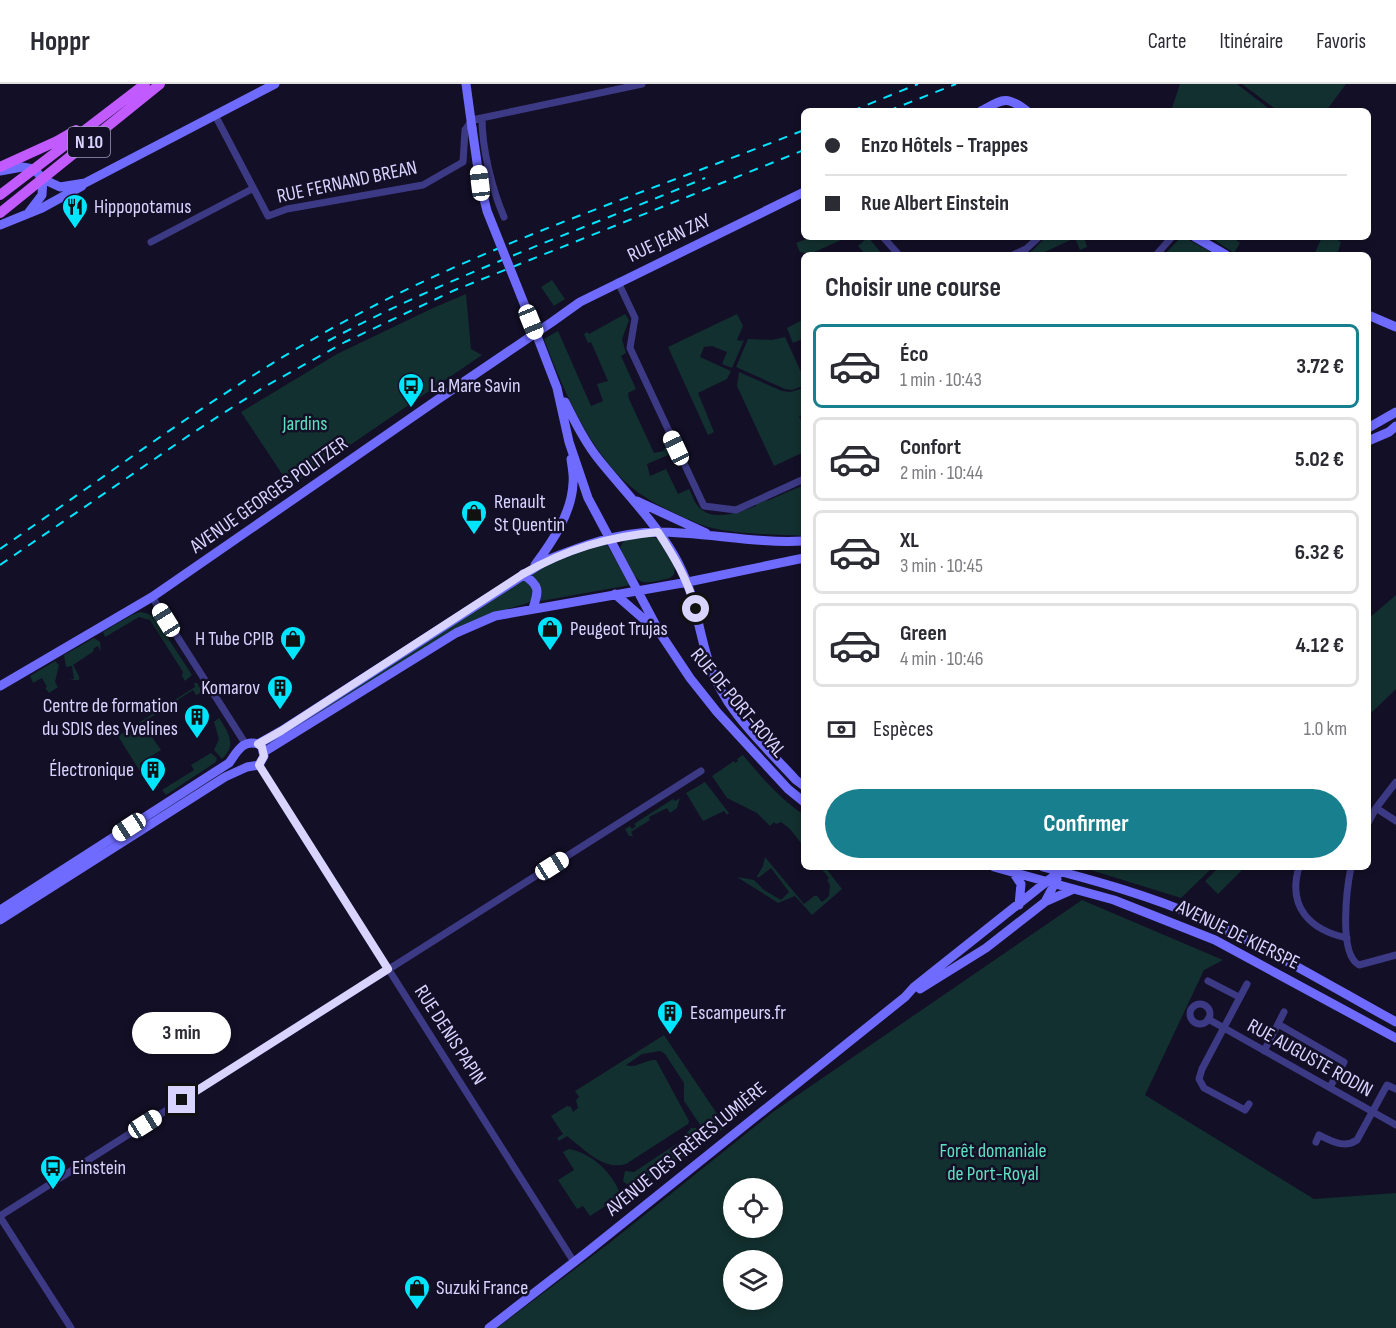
<!DOCTYPE html>
<html lang="fr">
<meta charset="utf-8">
<style>
:root{--surface:#fff;--page:#f2f2f3;--text:#2b2b33;--muted:#7c7c81;--line:#e1e1e2;--accent:#187f8f}
body{margin:0;font-family:"Sofia Sans Condensed",sans-serif;background:var(--page);color:var(--text);height:100vh;display:flex;flex-direction:column;font-size:22px;white-space:nowrap}
*{box-sizing:border-box;margin:0}
p{font-size:20px;color:var(--muted)}
.icon{flex:none;width:33px;height:33px;fill:none;stroke:currentColor;stroke-width:2;stroke-linecap:round;stroke-linejoin:round}
.map{position:relative;flex:1;overflow:hidden}
.panel{position:absolute;left:801px;top:168px;width:570px;height:618px;display:flex;flex-direction:column;background:var(--surface);border-radius:9px;box-shadow:0 3px 9px #0003}
.panel>*{flex:none}
.hud{position:absolute;left:801px;top:24px;width:570px;height:132px;border-radius:9px;box-shadow:0 3px 9px #0003;display:grid;align-content:center;height:132px;padding:0 24px;background:var(--surface)}
.fabs{position:absolute;left:723px;top:1094px;display:grid;gap:12px}
.fabs a{display:grid;place-items:center;width:60px;height:60px;border-radius:50%;background:var(--surface);box-shadow:0 3px 9px #0003;font-size:30px}
.end{position:absolute;width:27px;height:27px;margin:-14px;border:8px solid #d9d4ff;background:#111;box-shadow:0 0 0 3px #111}
.from{border-radius:50%}
.bubble{position:absolute;height:42px;border-radius:21px;background:var(--surface);box-shadow:0 3px 9px #0003;font-size:20px;font-weight:700;line-height:42px;text-align:center}
.car{position:absolute;width:18px;height:36px;margin:-18px -9px;border-radius:8px;box-shadow:0 0 4px 2px #0007;background:linear-gradient(#fff 24%,#345 0 40%,#fff 0 76%,#345 0 86%,#fff 0)}
.hud b{display:flex;align-items:center;gap:21px;height:57px;font-size:22px}
.hud b+b{border-top:2px solid var(--line)}
.hud i{width:15px;height:15px;background:var(--text)}
ul{padding:0;list-style:none}
li{display:flex;align-items:center;gap:18px;height:84px;margin:0 12px 9px;padding:0 12px;border:3px solid var(--line);border-radius:9px}
li div{flex:1}
li b{display:block;font-size:22px}
li em{font-style:normal;font-weight:700}
li.on{border-color:var(--accent)}
li>.icon{width:54px;height:54px;stroke-width:1.5}
h2{padding:0 24px;font-size:27px;line-height:72px}
.pay{display:flex;align-items:center;gap:15px;height:66px;padding:0 24px;font-size:22px}
.pay p{margin-inline-start:auto}
.action{display:flex;gap:12px;margin-top:auto;padding:12px 24px}
.action a{flex:1;height:69px;border-radius:36px;background:var(--accent);color:#fff;font-size:24px;font-weight:700;line-height:69px;text-align:center}
header{display:flex;align-items:center;gap:36px;box-sizing:border-box;height:84px;padding:0 30px;background:var(--surface);border-bottom:2px solid var(--line)}
header strong{font-size:28px}
nav{display:flex;gap:33px;margin-inline-start:auto;font-size:21px}
.map>svg:first-child{display:block}
.green{fill:#12302f;fill-rule:evenodd}
.lines{fill:none;stroke-linecap:round;stroke-linejoin:round}
.street{stroke:#3d3a85;stroke-width:7}
.secondary{stroke:#6f6bff;stroke-width:9}
.primary{stroke:#c25bff;stroke-width:10}
.rail{stroke:#00e5ff;stroke-width:2;stroke-dasharray:9 8;stroke-linecap:butt}
.secondary-bridge{stroke:#6f6bff;stroke-width:9}
.route{stroke:#d9d4ff;stroke-width:8}
.labels{text-anchor:middle;dominant-baseline:central;stroke-width:5;stroke-linejoin:round;paint-order:stroke}
.shield{fill:#130f26;stroke:#9e99be;stroke-width:1.5}
.shield-label{font-size:18px;font-weight:bold;fill:#d9d4ff}
.street-label{font-size:20px;fill:#d9d4ff;stroke:#130f26}
.poi-label{font-size:20px;fill:#d9d4ff;stroke:#130f26;text-anchor:start}
.park-label{font-size:20px;fill:#5fe0c0;stroke:#130f26}
</style>
<header>
<strong>Hoppr</strong>
<nav><a>Carte</a><a>Itinéraire</a><a>Favoris</a></nav>
</header>
<div class="map">
<svg width="1396" height="1244" viewBox="0 0 1396 1244">
<rect width="100%" height="100%" fill="#130f26"/>
<!-- green -->
<path class="green" d="M1180 0H1237L1272 27H1171Z
M1242 0H1346L1326 27H1278Z
M811 153H848L810 170 800 168 796 159Z
M868 153 883 171H866L858 162Z
M1046 153H1084L1087 163 1080 166 1075 154 1038 171H1023L1032 167Z
M1181 153H1184L1216 171H1164Z
M1210 153H1232L1240 159 1234 169Z
M1322 153H1332L1341 158 1337 171H1314Z
M552 196 565 215 554 222 541 203Z
M466 210 471 265 482 271 290 402 241 328 337 270 433 224Z
M625 230 629 236 622 255 626 269 621 272 636 305 628 309 629 315 654 369 664 367 663 365 667 363 665 358 667 357 673 369 647 380 650 392 666 385 678 410 689 405C692 410 694 418 698 422 711 439 740 428 756 422V419L769 416 804 401V452C773 450 739 451 708 443 700 441 691 436 683 433 668 426 653 419 639 409 593 377 563 306 544 255L558 247 591 322 603 317 597 300 608 297 591 258 588 259 584 250 587 248 589 250Z
M737 230 743 242 737 256 741 257 744 256 732 284 722 280 727 268 712 262 704 263 700 273 731 287 727 295 698 309 714 348 708 351 668 263Z
M804 235V254L793 259 787 244Z
M785 253 802 290 803 302 792 306 785 305 736 283 748 255 772 256Z
M739 288 782 307 790 308 804 304V330L799 332 804 343V368L774 382 737 302Z
M637 453C643 453 651 452 656 454 663 457 678 483 674 490 672 494 666 495 662 496 656 497 649 499 643 498 632 495 624 474 620 464L624 456Z
M606 459 630 501 541 517 530 491 558 475Z
M520 496H526L535 505 533 515 528 519 490 530 271 663 268 656Z
M1396 511V605L1368 632V535Z
M140 528 149 530 155 534 192 591 185 597 182 592 183 588 150 536 139 533 105 553 103 548 132 531Z
M94 554 100 558 101 567 98 562 93 565 94 567 73 581 79 592V596H69L74 595 72 582 66 583 64 571Z
M55 577 59 581 55 598 58 603 49 609 45 604 47 603 42 594 33 599 30 592Z
M194 599H197L201 606 199 610 196 611 193 606 142 639 161 666 140 679V682L146 691V697L118 652 195 603Z
M219 634C229 649 237 661 222 675L214 666 219 655 214 638Z
M211 669 217 674 216 678 166 711 162 706 194 686 191 681Z
M743 671C761 693 780 715 804 731V763L790 745 781 738 776 740 774 738 770 742 757 729 727 714 712 692 734 677 735 679 738 677 737 675Z
M705 698 729 729 727 731 724 727 703 737 686 709Z
M680 714 677 724 670 729 667 724 649 733 650 736 631 748 633 752H629L625 745 630 742 632 745 636 742 634 740 673 715 675 717Z
M765 773 804 820 814 812H817L822 818 829 812 830 801 827 796 829 794 820 783H825L842 805 812 831 795 812 778 819 737 793 754 796 764 806 781 816 789 808 771 784 758 794 757 792 763 782Z
M1081 783H1213L1181 814Z
M1219 783H1245L1218 810 1205 797Z
M1082 816 1223 876 1204 886 1145 1011 1314 1115 1396 1109V1244H497L612 1157 773 1028ZM734 1104H772V1143H734ZM734 1176H772V1215H734Z
M664 951 726 1043 709 1054 684 1017V999L665 970 660 967 642 970 626 981C637 985 645 975 656 976L689 1037 688 1040 626 1080C603 1087 584 1065 567 1052L559 1057 557 1054 563 1050 551 1032 567 1022 571 1023 573 1028 578 1024 576 1016 579 1013 575 1007Z
M691 1044H696L703 1060 632 1105 623 1097 625 1087 634 1088 690 1051 687 1049Z
M569 1065C592 1069 614 1090 621 1112L590 1132 583 1122 577 1125 558 1096 574 1086 563 1068Z"/>
<g class="lines">
<!-- street -->
<path class="street" d="M215 31 268 132 287 125 423 101 463 78 465 46 472 36 642 0
M482 34C482 65 492 105 504 133
M883 153 899 171
M151 158 252 105
M1013 171 1026 165 1039 153
M1156 171 1172 153
M618 198 635 234 630 264 704 422 736 426 804 395
M152 513 245 659
M259 681 574 1178
M1376 724 1396 737
M1368 739 1376 724 1396 698
M1299 783C1287 823 1310 846 1347 854
M1351 783C1347 803 1338 870 1359 881L1396 871
M1208 897 1239 913
M1247 900 1202 985 1199 995 1204 1004 1245 1026 1249 1020
M1190 930a10 10 0 1 1 20 0a10 10 0 1 1-20 0Z
M1208 935 1396 1041
M1278 940 1284 928
M1264 967 1278 940 1344 978 1330 1003
M1316 1058 1319 1051C1332 1057 1344 1065 1357 1056L1387 1001 1396 1005
M0 1132 701 687
M0 1133 71 1244"/>
<!-- secondary -->
<path class="secondary" d="M466 0 472 44
M981 27C1003 15 1006 11 1027 27
M0 87 22 83 34 85 43 95 60 103 85 99 275 0
M29 128 42 111 43 95
M0 141 42 124 82 102
M1195 153 1226 171
M1368 231 1396 243
M537 252 557 304 569 358 588 414 660 549 690 594 717 628 788 705 804 718
M565 318C575 338 586 360 600 377 625 408 653 436 674 471 696 509 696 539 709 579 724 626 764 661 796 696L804 702
M1368 344 1396 328
M1368 357 1389 348 1396 342
M637 417 706 449
M535 481C552 458 572 429 573 399 574 392 572 383 571 375
M523 490C540 502 539 506 533 524
M615 510 654 544
M0 602 152 513 437 316 552 238 580 218 804 108
M264 668 456 549 495 532 688 498 804 474
M994 783 1114 816 1215 856 1396 954
M1043 783C1097 797 1150 812 1201 834 1268 864 1332 903 1396 938
M1013 788 1021 800 1019 821
M1047 817 1074 805
M0 826 229 679C237 668 243 655 258 660L281 647 547 476C581 462 619 448 657 448 706 448 755 460 804 457
M0 836 225 693 247 683 259 681 264 672 262 664
M920 905 986 864 1045 818 1057 795
M489 1244 587 1168 905 913 914 903 1060 787"/>
<!-- primary -->
<path class="primary" d="M0 83 57 57 76 46
M0 111 145 0
M0 129 160 0"/>
<!-- rail -->
<path class="rail" d="M852 27 918 0
M888 27 956 0
M328 257C448 192 579 147 705 94
M0 465C119 383 236 294 364 227 503 154 658 104 804 46
M0 481 191 350 264 303 345 258 455 206 804 66"/>
<!-- secondary-bridge -->
<path class="secondary-bridge" d="M472 44 480 99 487 127 537 252"/>
</g>
<g class="lines">
<!-- route -->
<path class="route" d="M182 1016 388 885 259 681 264 672 262 663 258 660 281 647 523 490C567 465 607 453 658 448 675 474 687 495 696 525"/>
</g>
<!-- icons -->
<defs>
<symbol id="restaurant-pin" viewBox="-11 -11 22 30"><path d="M0 17L-7.5 6A9.5 9.5 0 1 1 7.5 6Z" fill="#00e5ff" stroke="#130f26"/><path d="M-5-6h1v4h1v-4h1v4h1v-4h1v5L-1.5 .5V6h-2V.5L-5-1ZM5-6V6H3V1.5H1.5Q1.5-4 5-6Z" fill="#111"/></symbol>
<symbol id="bus-pin" viewBox="-11 -11 22 30"><path d="M0 17L-7.5 6A9.5 9.5 0 1 1 7.5 6Z" fill="#00e5ff" stroke="#130f26"/><path d="M-5-6H5V4H4V6H2V4H-2V6H-4V4H-5ZM-3.5-4V0h7V-4ZM-3.5 1.2v1.5H-2V1.2ZM2 1.2v1.5H3.5V1.2Z" fill="#111"/></symbol>
<symbol id="shop-pin" viewBox="-11 -11 22 30"><path d="M0 17L-7.5 6A9.5 9.5 0 1 1 7.5 6Z" fill="#00e5ff" stroke="#130f26"/><path d="M-5-2.5h2.3a2.7 3.5 0 0 1 5.4 0H5L5.5 6h-11ZM-1.5-2.5h3a1.5 2.3 0 0 0-3 0Z" fill="#111"/></symbol>
<symbol id="building-pin" viewBox="-11 -11 22 30"><path d="M0 17L-7.5 6A9.5 9.5 0 1 1 7.5 6Z" fill="#00e5ff" stroke="#130f26"/><path d="M-4-6H4V6H1V3H-1V6H-4ZM-2.5-4.3h1.7v1.8h-1.7ZM.8-4.3h1.7v1.8H.8ZM-2.5-1h1.7V.8h-1.7ZM.8-1h1.7V.8H.8Z" fill="#111"/></symbol>
</defs>
<g fill-rule="evenodd">
<use href="#restaurant-pin" x="60" y="108" width="30" height="40"/>
<use href="#bus-pin" x="396" y="287" width="30" height="40"/>
<use href="#shop-pin" x="459" y="414" width="30" height="40"/>
<use href="#shop-pin" x="535" y="530" width="30" height="40"/>
<use href="#shop-pin" x="278" y="540" width="30" height="40"/>
<use href="#building-pin" x="265" y="589" width="30" height="40"/>
<use href="#building-pin" x="182" y="618" width="30" height="40"/>
<use href="#building-pin" x="138" y="671" width="30" height="40"/>
<use href="#building-pin" x="655" y="914" width="30" height="40"/>
<use href="#bus-pin" x="38" y="1069" width="30" height="40"/>
<use href="#shop-pin" x="402" y="1189" width="30" height="40"/>
</g>
<g class="labels">
<!-- shield labels -->
<rect class="shield" x="68" y="43" width="42" height="30" rx="4.5"/>
<g class="shield-label">
<text x="89" y="58">N 10</text>
</g>
<!-- street labels -->
<g class="street-label">
<text transform="translate(347 98) rotate(-12)">RUE FERNAND BREAN</text>
<text transform="translate(669 154) rotate(-25)">RUE JEAN ZAY</text>
<text transform="translate(269 411) rotate(-35)">AVENUE GEORGES POLITZER</text>
<text transform="translate(738 619) rotate(50)">RUE DE PORT-ROYAL</text>
<text transform="translate(1238 851) rotate(26)">AVENUE DE KIERSPE</text>
<text transform="translate(450 951) rotate(57)">RUE DENIS PAPIN</text>
<text transform="translate(1310 974) rotate(29)">RUE AUGUSTE RODIN</text>
<text transform="translate(686 1065) rotate(-39)">AVENUE DES FRÈRES LUMIÈRE</text>
</g>
<!-- poi labels -->
<g class="poi-label">
<text x="94" y="123">Hippopotamus</text>
<text x="430" y="302">La Mare Savin</text>
<text x="494" y="418">Renault<tspan x="494" dy="23">St Quentin</tspan></text>
<text x="570" y="545">Peugeot Trujas</text>
<text x="274" y="555" text-anchor="end">H Tube CPIB</text>
<text x="260" y="604" text-anchor="end">Komarov</text>
<text x="178" y="622" text-anchor="end">Centre de formation<tspan x="178" dy="23">du SDIS des Yvelines</tspan></text>
<text x="134" y="686" text-anchor="end">Électronique</text>
<text x="690" y="929">Escampeurs.fr</text>
<text x="72" y="1084">Einstein</text>
<text x="436" y="1204">Suzuki France</text>
</g>
<!-- park labels -->
<g class="park-label">
<text x="305" y="340">Jardins</text>
<text x="993" y="1067">Forêt domaniale<tspan x="993" dy="23">de Port-Royal</tspan></text>
</g>
</g>
</svg>
<div class="fabs">
<a><svg class="icon" aria-label="locate" viewBox="0 0 24 24"><circle cx="12" cy="12" r="6"/><path d="M12 2v4M12 18v4M2 12h4M18 12h4"/></svg></a>
<a><svg class="icon" aria-label="layers" viewBox="0 0 24 24"><path d="M12 4l9 5-9 5-9-5zM3 14l9 5 9-5"/></svg></a>
</div>
<i class="end from" style="left:696px;top:525px"></i>
<i class="end" style="left:182px;top:1016px"></i>
<div class="bubble" style="left:132px;top:928px;width:99px">3 min</div>
<i class="car" style="left:480px;top:99px;rotate:353deg"></i>
<i class="car" style="left:531px;top:238px;rotate:158deg"></i>
<i class="car" style="left:676px;top:364px;rotate:335deg"></i>
<i class="car" style="left:166px;top:536px;rotate:328deg"></i>
<i class="car" style="left:129px;top:743px;rotate:237deg"></i>
<i class="car" style="left:552px;top:782px;rotate:58deg"></i>
<i class="car" style="left:145px;top:1040px;rotate:58deg"></i>
<div class="hud">
<b><i class="from"></i>Enzo Hôtels - Trappes</b>
<b><i></i>Rue Albert Einstein</b>
</div>
<section class="panel">
<h2>Choisir une course</h2>
<ul>
<li class="on"><svg class="icon" aria-label="car" viewBox="0 0 24 24"><path d="M5 17H2v-5l4-1 3-4h7l3 4 3 1v5h-3M9 17h6M6 11h13"/><circle cx="7" cy="17" r="2"/><circle cx="17" cy="17" r="2"/></svg><div><b>Éco</b><p>1 min · 10:43</p></div><em>3.72 €</em></li>
<li><svg class="icon" aria-label="car" viewBox="0 0 24 24"><path d="M5 17H2v-5l4-1 3-4h7l3 4 3 1v5h-3M9 17h6M6 11h13"/><circle cx="7" cy="17" r="2"/><circle cx="17" cy="17" r="2"/></svg><div><b>Confort</b><p>2 min · 10:44</p></div><em>5.02 €</em></li>
<li><svg class="icon" aria-label="car" viewBox="0 0 24 24"><path d="M5 17H2v-5l4-1 3-4h7l3 4 3 1v5h-3M9 17h6M6 11h13"/><circle cx="7" cy="17" r="2"/><circle cx="17" cy="17" r="2"/></svg><div><b>XL</b><p>3 min · 10:45</p></div><em>6.32 €</em></li>
<li><svg class="icon" aria-label="car" viewBox="0 0 24 24"><path d="M5 17H2v-5l4-1 3-4h7l3 4 3 1v5h-3M9 17h6M6 11h13"/><circle cx="7" cy="17" r="2"/><circle cx="17" cy="17" r="2"/></svg><div><b>Green</b><p>4 min · 10:46</p></div><em>4.12 €</em></li>
</ul>
<div class="pay"><svg class="icon" aria-label="cash" viewBox="0 0 24 24"><path d="M3 7h18v10H3z"/><circle cx="12" cy="12" r="2"/></svg>Espèces<p>1.0 km</p></div>
<div class="action"><a>Confirmer</a></div>
</section>
</div>
